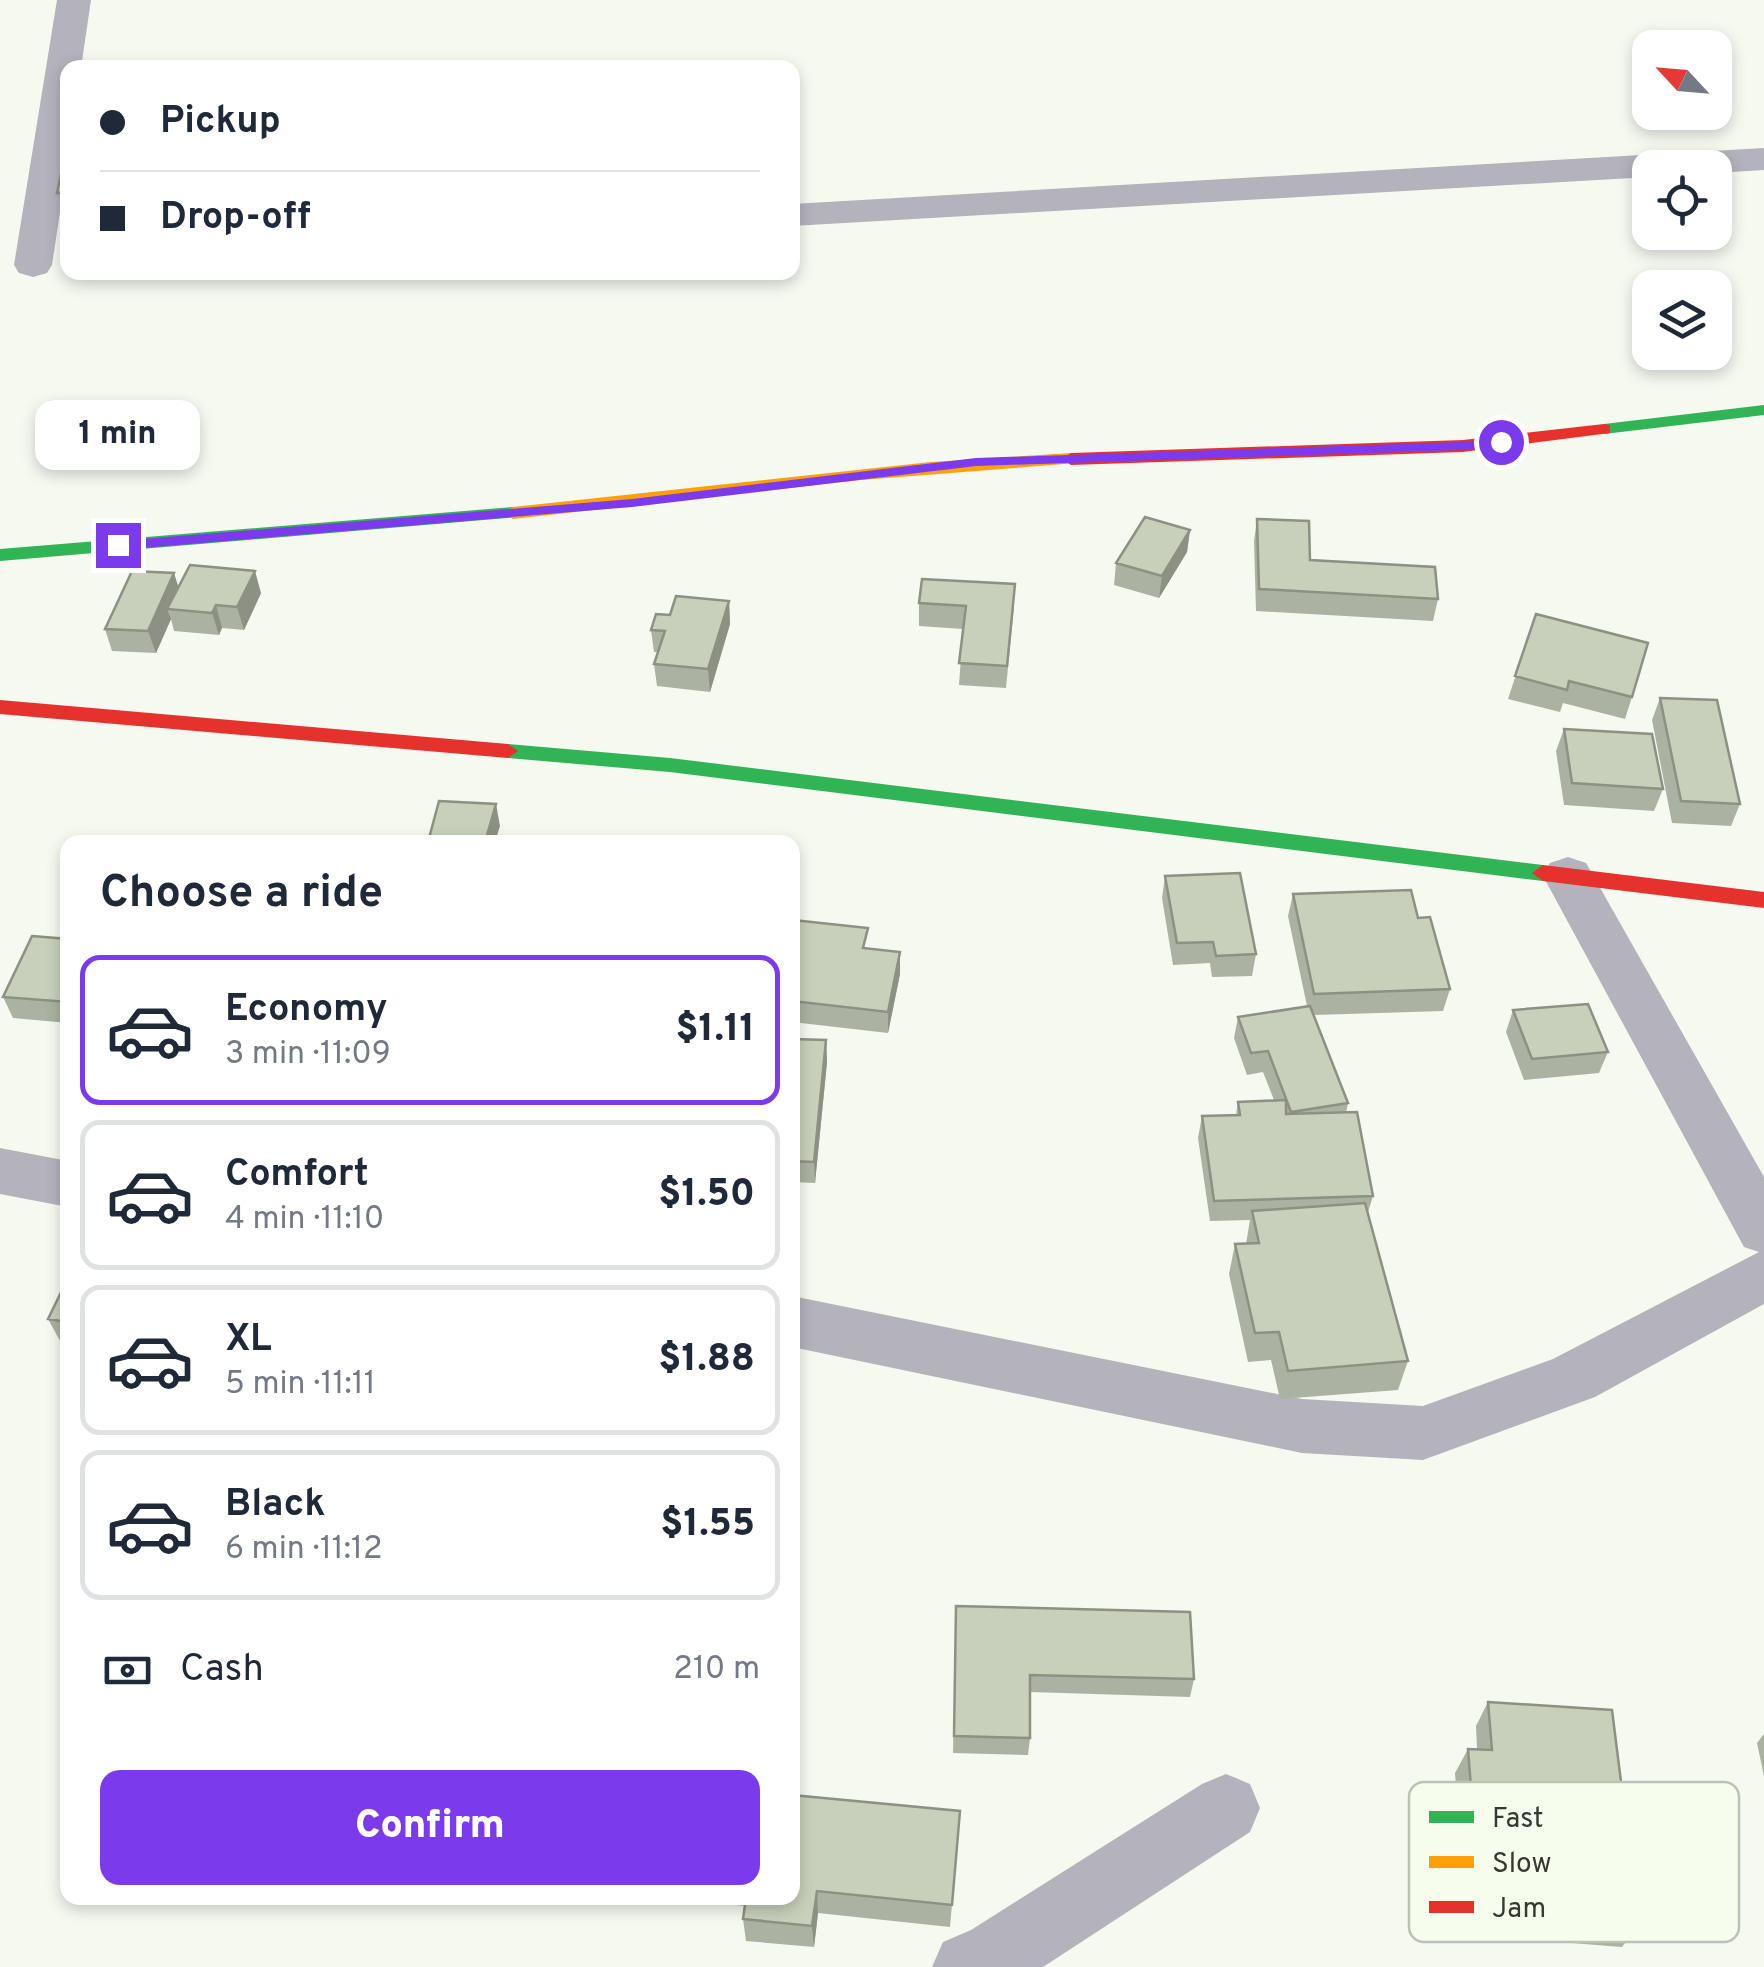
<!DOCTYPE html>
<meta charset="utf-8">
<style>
:root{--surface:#fff;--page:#f2f2f3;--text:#1f2937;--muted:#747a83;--line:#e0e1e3;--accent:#7c3aed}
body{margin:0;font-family:Overpass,sans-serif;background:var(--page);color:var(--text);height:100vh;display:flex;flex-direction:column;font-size:38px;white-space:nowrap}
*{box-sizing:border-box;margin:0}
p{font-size:32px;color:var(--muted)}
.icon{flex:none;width:55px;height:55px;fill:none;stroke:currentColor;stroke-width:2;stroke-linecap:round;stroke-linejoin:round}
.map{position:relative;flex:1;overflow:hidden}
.drawer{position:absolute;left:60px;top:835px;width:740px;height:1070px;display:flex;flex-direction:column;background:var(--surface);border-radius:20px;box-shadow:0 5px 15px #0003}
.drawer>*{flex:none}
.hud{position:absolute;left:60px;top:60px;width:740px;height:220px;border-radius:20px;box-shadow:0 5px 15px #0003;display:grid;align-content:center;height:220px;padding:0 40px;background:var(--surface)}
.needle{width:65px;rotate:296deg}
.tools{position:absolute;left:1632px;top:30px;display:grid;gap:20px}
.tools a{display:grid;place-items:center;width:100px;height:100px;border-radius:20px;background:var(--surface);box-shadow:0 5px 15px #0003;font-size:50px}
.end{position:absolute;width:45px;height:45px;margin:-22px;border:12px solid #7c3aed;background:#fff;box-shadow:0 0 0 5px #fff}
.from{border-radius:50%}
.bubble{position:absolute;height:70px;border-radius:20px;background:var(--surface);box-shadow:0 5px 15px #0003;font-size:32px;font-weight:800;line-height:70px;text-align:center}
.hud b{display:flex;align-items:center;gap:35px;height:95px;font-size:38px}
.hud b+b{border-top:2px solid var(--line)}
.hud i{width:25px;height:25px;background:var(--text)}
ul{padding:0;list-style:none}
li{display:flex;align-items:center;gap:30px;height:150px;margin:0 20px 15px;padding:0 20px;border:5px solid var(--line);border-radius:20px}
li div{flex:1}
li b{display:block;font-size:38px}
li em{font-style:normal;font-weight:800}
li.selected{border-color:var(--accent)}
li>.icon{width:90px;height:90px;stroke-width:1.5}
h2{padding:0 40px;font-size:45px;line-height:120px}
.pay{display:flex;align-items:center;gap:25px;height:110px;padding:0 40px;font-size:38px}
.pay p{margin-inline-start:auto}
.primary-button{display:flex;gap:20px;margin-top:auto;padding:20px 40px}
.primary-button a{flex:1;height:115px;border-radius:20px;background:var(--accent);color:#fff;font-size:40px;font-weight:800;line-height:115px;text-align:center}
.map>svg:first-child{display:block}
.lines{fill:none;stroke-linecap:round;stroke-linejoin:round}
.street{fill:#b4b2bb;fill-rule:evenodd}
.fast{fill:#30b455;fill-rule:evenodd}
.slow{fill:#ff9f0a;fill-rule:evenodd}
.jam{fill:#e5322d;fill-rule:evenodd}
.wall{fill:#acb2a1}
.shaded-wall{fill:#8c9183}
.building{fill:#c8cfbb;stroke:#8c9183;stroke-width:2.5}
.route{fill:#7c3aed}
.key{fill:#f6fdec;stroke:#bcc2b4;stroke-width:2.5}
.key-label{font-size:28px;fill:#363932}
</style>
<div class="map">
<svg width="1764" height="1967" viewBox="0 0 1764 1967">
<rect width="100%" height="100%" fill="#f5f9f0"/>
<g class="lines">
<!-- street -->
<path class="street" d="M57 0H91L81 68H68V159L52 265 47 273 33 277 19 273 14 265Z
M1764 148V170L1715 173V168H1650V177L792 226V204Z
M1568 857 1586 863 1764 1177V1304L1595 1397 1423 1460 1302 1453 792 1347V1296L1302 1399 1423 1406 1553 1359 1759 1252 1744 1247 1543 876 1550 863Z
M0 1148 68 1161V1207L0 1194Z
M1226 1774 1250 1784 1260 1808 1250 1832 1043 1967H932L943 1942 971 1930 1202 1784Z"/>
<!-- fast -->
<path class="fast" d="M1764 405V415L1604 434 1595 429 1604 424Z
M513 507 520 509V517L0 561V549Z
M508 744 670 758 1543 865 1554 873 1543 881 670 772 508 758 498 751Z"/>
<!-- slow -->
<path class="slow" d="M1071 453 1077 455V463L861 480 513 519 504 513 513 507 931 462Z"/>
<!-- jam -->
<path class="jam" d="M1604 424 1610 425V433L1463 452 1071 465 1062 459 1071 453 1463 440Z
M0 700 508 744 518 751 508 758 0 714Z
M1543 865 1764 892V908L1543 881 1532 873Z"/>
</g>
<!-- wall -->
<path class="wall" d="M68 140V214H64L57 193Z
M1257 519 1310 560 1438 599 1433 621 1256 611 1254 541Z
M1190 530 1187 552 1159 598 1114 585 1116 563Z
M179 587 261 593 244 630 222 628 219 635 174 631 171 619 156 653 112 651 105 629Z
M729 601 730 624 710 692 657 686 654 664 658 652H654L651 630 670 615Z
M919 603 1014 607 1006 688 959 685 963 629 919 626Z
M1536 614 1632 697 1625 719 1563 703 1560 712 1508 699Z
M1660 698 1740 804 1731 826 1672 823 1652 720Z
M1564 729 1663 789 1654 811 1564 805 1556 751Z
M1165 876 1256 954 1252 976 1212 977 1210 963 1173 965 1162 898Z
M1293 894 1418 918 1450 989 1443 1011 1314 1015 1348 1103 1346 1113 1373 1196 1368 1212 1408 1361 1398 1390 1280 1399 1271 1360 1248 1362 1229 1274 1235 1244H1246L1250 1220 1210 1221 1198 1138 1202 1116 1236 1115 1238 1102 1274 1100 1263 1072 1247 1075 1234 1038 1238 1017 1307 1006 1288 916Z
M793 920 868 948 900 952V974L888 1033 792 1022Z
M68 939V1023L13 1018 3 997Z
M1513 1010 1608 1052 1599 1073 1524 1080 1506 1032Z
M792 1039 826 1040 827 1062 815 1183 792 1182Z
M68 1278V1349L64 1348 48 1319Z
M956 1606 1194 1679 1190 1697 1030 1692V1738L1028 1755 953 1753Z
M1488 1702 1639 1925 1622 1947 1494 1937 1490 1888 1464 1886 1455 1773 1468 1749H1477L1476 1726Z
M1764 1734V1776L1757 1743Z
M960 1811 950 1927 818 1913 814 1947 746 1941 743 1919 745 1906 717 1903 716 1898H792Z"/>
<!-- shaded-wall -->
<path class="shaded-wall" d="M1190 530 1187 552 1159 598 1162 576Z
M255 571 261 593 244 630 237 607Z
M174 573 181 595 167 609 171 619 156 653 148 631Z
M729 601 730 624 710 692 708 669Z
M216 605 222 628 219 635 212 613Z
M496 804 500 826 495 842H485Z
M900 952V974L888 1033V1012Z
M826 1040 827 1062 815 1183 814 1162Z
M817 1891 818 1913 814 1947 812 1926Z"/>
<!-- building -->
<path class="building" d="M68 140V192L57 193Z
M1145 517 1190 530 1162 576 1116 563Z
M1257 519 1309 521 1310 560 1435 567 1438 599 1259 589Z
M190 565 255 571 237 607 216 605 212 613 167 609Z
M132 571 174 573 148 631 105 629Z
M922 579 1015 584 1007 666 959 663 966 606 919 603Z
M676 596 729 601 708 669 654 664 665 631 651 630 656 614 670 615Z
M1536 614 1648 643 1632 697 1569 681 1567 690 1515 676Z
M1660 698 1717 700 1740 804 1681 801Z
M1564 729 1652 734 1663 789 1572 783Z
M439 801 496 804 485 842H428Z
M1240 873 1256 954 1216 956 1213 942 1177 943 1165 876Z
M1411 890 1418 918 1430 917 1450 989 1314 994 1293 894Z
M793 920 868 928 863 948 900 952 888 1012 792 1001Z
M32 936 68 939V1002L3 997Z
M1588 1004 1608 1052 1532 1059 1513 1010Z
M1310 1006 1348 1103 1291 1112 1268 1051 1251 1053 1238 1017Z
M792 1039 826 1040 814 1162 792 1161Z
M1286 1100V1114L1357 1112 1373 1196 1214 1201 1202 1116 1240 1115 1238 1102Z
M1365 1203 1408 1361 1288 1371 1279 1332 1255 1333 1235 1244 1259 1243 1252 1211Z
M68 1278V1322L48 1319Z
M956 1606 1190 1612 1194 1679 1030 1675V1738L954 1736Z
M1488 1702 1612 1710 1639 1925 1508 1916 1503 1866 1477 1864 1468 1749 1492 1750Z
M792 1795 960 1811 952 1905 817 1891 812 1926 743 1919 746 1898H792Z"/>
<!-- route -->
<path class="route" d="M1501 438 1505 439V445L1463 450 976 466 632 507 118 550 112 545 118 541 632 499 976 458 1463 442Z"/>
<!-- legend -->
<rect x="1409" y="1782" width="330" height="160" rx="15" class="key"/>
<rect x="1429" y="1811" width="45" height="12" fill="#30b455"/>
<rect x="1429" y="1856" width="45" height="12" fill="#ff9f0a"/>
<rect x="1429" y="1901" width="45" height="12" fill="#e5322d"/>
<g class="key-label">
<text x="1492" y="1827">Fast</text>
<text x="1492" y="1872">Slow</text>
<text x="1492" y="1917">Jam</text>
</g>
</svg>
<div class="tools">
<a><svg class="needle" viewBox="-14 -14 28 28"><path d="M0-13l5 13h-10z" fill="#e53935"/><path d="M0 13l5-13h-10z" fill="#747a83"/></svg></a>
<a><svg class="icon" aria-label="locate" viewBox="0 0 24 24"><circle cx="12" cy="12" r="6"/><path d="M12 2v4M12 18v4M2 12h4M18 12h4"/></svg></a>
<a><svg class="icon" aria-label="layers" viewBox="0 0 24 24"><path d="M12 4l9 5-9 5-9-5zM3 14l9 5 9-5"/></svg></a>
</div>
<i class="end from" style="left:1501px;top:442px"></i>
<i class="end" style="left:118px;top:545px"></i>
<div class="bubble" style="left:35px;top:400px;width:165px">1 min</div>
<div class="hud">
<b><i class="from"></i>Pickup</b>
<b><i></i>Drop-off</b>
</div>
<section class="drawer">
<h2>Choose a ride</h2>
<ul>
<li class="selected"><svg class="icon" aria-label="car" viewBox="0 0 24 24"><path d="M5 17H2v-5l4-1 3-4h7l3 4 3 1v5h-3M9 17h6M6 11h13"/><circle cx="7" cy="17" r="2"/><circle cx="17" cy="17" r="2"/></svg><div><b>Economy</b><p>3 min · 11:09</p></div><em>$1.11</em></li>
<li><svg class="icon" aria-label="car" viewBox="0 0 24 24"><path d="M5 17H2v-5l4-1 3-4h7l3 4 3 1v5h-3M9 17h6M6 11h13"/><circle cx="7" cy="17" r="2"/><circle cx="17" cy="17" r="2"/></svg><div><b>Comfort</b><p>4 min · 11:10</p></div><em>$1.50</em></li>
<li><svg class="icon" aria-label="car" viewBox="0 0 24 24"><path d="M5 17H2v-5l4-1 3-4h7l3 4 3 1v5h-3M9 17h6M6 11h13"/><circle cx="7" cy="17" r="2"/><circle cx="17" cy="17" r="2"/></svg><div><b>XL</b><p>5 min · 11:11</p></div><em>$1.88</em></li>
<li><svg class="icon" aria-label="car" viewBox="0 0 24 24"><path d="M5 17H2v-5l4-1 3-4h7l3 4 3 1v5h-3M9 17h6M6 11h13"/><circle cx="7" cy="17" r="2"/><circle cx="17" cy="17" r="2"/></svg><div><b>Black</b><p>6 min · 11:12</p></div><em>$1.55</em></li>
</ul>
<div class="pay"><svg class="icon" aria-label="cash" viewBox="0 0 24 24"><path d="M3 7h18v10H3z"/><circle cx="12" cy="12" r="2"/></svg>Cash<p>210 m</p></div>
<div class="primary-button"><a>Confirm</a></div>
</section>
</div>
